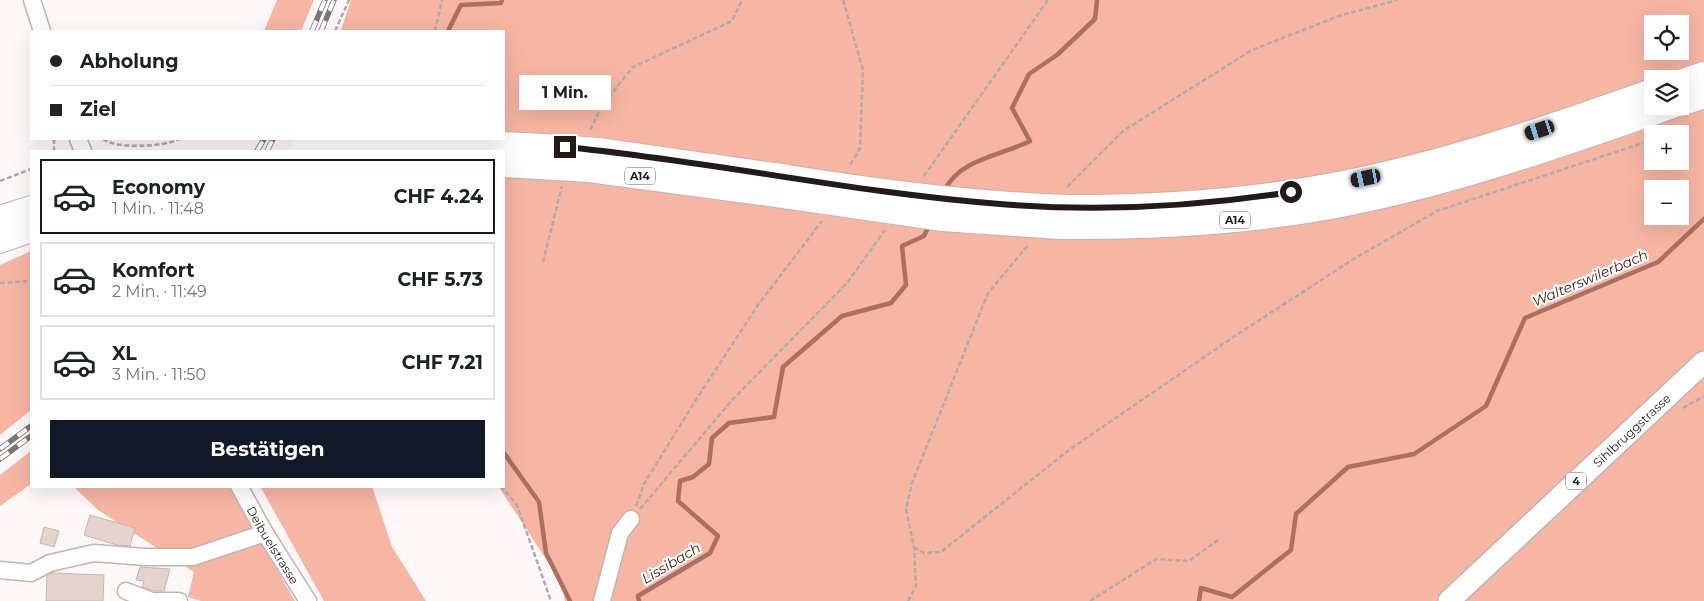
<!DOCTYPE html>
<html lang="de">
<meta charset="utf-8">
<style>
:root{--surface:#fff;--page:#f2f2f2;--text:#202124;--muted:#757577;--line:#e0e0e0;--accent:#111827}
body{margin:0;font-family:Montserrat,sans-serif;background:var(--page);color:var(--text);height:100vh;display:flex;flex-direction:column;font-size:19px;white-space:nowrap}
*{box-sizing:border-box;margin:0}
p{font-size:16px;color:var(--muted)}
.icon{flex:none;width:28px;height:28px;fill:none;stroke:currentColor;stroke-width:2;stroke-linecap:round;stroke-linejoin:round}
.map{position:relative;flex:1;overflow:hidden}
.drawer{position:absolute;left:30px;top:150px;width:475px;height:338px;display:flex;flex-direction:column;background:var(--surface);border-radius:0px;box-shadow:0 5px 20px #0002}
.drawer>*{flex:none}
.hud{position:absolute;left:30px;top:30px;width:475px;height:110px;border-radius:0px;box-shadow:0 5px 20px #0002;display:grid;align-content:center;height:110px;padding:0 20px;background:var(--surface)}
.buttons{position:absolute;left:1644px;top:15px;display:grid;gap:10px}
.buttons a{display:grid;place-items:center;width:45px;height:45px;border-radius:0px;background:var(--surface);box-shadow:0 5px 20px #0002;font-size:25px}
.end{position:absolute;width:22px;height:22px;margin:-11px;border:6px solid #221b19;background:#fff;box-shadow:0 0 0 2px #fff}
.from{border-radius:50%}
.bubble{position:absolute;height:35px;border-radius:0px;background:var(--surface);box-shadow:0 5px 20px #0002;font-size:16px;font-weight:700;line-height:35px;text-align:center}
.car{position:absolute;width:15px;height:30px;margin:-15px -8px;border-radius:6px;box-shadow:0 0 4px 1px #0007;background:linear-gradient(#222 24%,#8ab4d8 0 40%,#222 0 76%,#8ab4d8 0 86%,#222 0)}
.hud b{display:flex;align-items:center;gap:18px;height:48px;font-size:19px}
.hud b+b{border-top:1px solid var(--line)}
.hud i{width:12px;height:12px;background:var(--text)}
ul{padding:9px 0 0;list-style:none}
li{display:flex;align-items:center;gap:15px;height:75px;margin:0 10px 8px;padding:0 10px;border:2px solid var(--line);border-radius:0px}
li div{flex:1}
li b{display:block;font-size:19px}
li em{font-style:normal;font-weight:700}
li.current{border-color:var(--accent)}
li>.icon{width:45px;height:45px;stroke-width:1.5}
.button{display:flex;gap:10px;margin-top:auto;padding:10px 20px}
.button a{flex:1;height:58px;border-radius:0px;background:var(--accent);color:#fff;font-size:20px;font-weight:700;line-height:58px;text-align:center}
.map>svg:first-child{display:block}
.green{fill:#f7b5a3;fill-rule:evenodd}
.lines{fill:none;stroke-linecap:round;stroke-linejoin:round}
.stream{stroke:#ab7060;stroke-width:4.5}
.building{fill:#e7d3cd;stroke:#c9b5af}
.minor-casing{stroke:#c6b2ad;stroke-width:19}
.major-casing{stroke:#c6b2ad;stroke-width:24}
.highway-casing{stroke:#c6b2ad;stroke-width:26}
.path{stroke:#b0aaa9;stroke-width:2.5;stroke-dasharray:5 2.5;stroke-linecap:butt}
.minor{stroke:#fff;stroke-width:16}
.major{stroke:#fff;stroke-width:21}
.highway{stroke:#fff;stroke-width:24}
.rail-casing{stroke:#7c7675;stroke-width:5.5}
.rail{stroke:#fff;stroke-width:4;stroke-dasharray:11;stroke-linecap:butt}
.highway-bridge-casing{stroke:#c6b2ad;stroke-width:26;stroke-linecap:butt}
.highway-bridge{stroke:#fff;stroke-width:24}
.route{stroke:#221b19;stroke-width:6}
.labels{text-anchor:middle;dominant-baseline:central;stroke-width:4.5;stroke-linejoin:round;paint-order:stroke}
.shield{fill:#fff;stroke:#645f5e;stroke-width:1}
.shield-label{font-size:11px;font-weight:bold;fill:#221b19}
.street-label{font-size:12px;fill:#221b19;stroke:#fff}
.water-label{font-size:14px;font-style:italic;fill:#4a170a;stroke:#fff}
</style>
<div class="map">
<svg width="1704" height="601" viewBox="0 0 1704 601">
<rect width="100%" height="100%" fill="#fef9f8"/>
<!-- green -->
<path class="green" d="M277 0H314L301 31H264Z
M351 0H1704V601H565L561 582 498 486H504V31H345L341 30ZM1652 24H1680V51H1652ZM1652 79H1680V106H1652ZM1652 134H1680V161H1652ZM1652 189H1680V216H1652Z
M31 251V410L0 435V265Z
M31 451V484L0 506V475Z
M73 486H229L295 601H201L188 597 194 572 98 510Z
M260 486H372L392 547 426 601H324Z"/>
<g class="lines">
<!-- stream -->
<path class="stream" d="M448 31 461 5 501 3 502 0
M945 190C959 159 1003 155 1030 141L1012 108 1029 74 1057 55 1095 19 1097 0
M504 453 539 502 546 553 570 601
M639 601 638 596 710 553 718 536 678 501 680 481 693 477 709 464 712 438 729 423 774 417 783 367 842 316 891 303 906 285 902 246 924 236 929 225
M1199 601 1201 588 1232 597 1291 550 1296 514 1348 467 1414 454 1486 406 1525 318 1658 262 1704 219"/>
</g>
<!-- building -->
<path class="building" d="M90 515 135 528 130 546 117 545 84 535Z
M44 527 59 531 54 547 40 543Z
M140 567 170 569 164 591H155L142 587 144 581 136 580Z
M53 573 104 575 103 601H46L47 576Z"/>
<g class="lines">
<defs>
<g id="minor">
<path d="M32 0 42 31"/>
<path d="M78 139 83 151"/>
<path id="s1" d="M239 486 265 533 308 601"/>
<path d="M0 570 31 573 50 563 94 553 145 557H193L265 533"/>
<path d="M126 591 152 601"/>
<path d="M156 601H179"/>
<path d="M602 601 620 533 631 519"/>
</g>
<g id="major">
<path id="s2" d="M1449 601 1704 362"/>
</g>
<path id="highway" d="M1680 82 1704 74
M1680 104 1704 96
M598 150 788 177
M589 170 777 195
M1070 207C1176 207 1282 199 1385 174 1476 153 1564 122 1652 91
M0 218 31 208
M1060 227C1151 228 1242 223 1331 207 1449 185 1561 145 1673 106
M0 241 31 230"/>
</defs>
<!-- minor casing -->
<use href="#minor" class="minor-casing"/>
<!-- major casing -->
<use href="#major" class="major-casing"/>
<!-- highway casing -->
<use href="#highway" class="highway-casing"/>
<!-- path -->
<path class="path" d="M843 0 863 70 860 148 849 167
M335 31 349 0
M435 31 442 0
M590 130 603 104 633 67 732 21 742 0
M1672 134 1681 131
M54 139V151
M103 139C115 149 165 147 179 139
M924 176 1048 0
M0 181 31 169
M1067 187 1123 131 1252 50 1339 16 1397 0
M543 262 562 186
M0 283 31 281
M1683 408 1704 396
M501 486 517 505 551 601
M636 506 644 484 694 403 758 305 822 221
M640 509 733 399 847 283 885 230
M914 547 924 553 941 552 1069 450 1235 336 1352 260 1437 211 1652 140
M908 601 916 586 914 547 906 509 912 483 988 293 1029 244
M1090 601 1156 559 1189 561 1218 540"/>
<!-- minor -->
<use href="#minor" class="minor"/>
<!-- major -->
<use href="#major" class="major"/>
<!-- highway -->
<use href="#highway" class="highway"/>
<defs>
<path id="rail" d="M312 31 325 0
M321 31 334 0
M257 151 264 139
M267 151 273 139
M0 449 31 426
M0 459 31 436"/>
</defs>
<!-- rail casing -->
<use href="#rail" class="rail-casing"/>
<!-- rail -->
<use href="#rail" class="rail"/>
<defs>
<path id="highway-bridge" d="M302 151C401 141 499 141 598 150
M504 165 589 170
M788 177C881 192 975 204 1070 207
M777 195 943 219 1060 227"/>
</defs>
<!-- highway-bridge casing -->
<use href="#highway-bridge" class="highway-bridge-casing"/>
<!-- highway-bridge -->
<use href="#highway-bridge" class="highway-bridge"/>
</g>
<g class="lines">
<!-- route -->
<path class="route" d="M565 147C711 161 854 193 1000 204 1097 212 1195 207 1291 192"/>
</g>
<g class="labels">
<!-- shield labels -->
<g class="shield">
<rect x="625" y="167.5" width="30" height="17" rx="4"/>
<rect x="1220" y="211.5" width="30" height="17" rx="4"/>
<rect x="1566" y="472.5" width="20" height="17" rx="4"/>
</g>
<g class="shield-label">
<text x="640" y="176">A14</text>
<text x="1235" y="220">A14</text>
<text x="1576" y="481">4</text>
</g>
<!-- street labels -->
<g class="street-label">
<text stroke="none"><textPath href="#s2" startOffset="250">Sihlbruggstrasse</textPath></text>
<text stroke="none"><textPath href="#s1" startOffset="68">Deibuelstrasse</textPath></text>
</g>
<!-- water labels -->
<g class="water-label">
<text transform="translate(1590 278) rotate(-23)">Walterswilerbach</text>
<text transform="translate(671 563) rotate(-31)">Lissibach</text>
</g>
</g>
</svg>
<div class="buttons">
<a><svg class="icon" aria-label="locate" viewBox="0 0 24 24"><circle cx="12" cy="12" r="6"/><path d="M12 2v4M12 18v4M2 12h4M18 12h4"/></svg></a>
<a><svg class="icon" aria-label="layers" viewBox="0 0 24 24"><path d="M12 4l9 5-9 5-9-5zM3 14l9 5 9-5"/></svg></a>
<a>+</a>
<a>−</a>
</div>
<i class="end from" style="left:1291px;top:192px"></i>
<i class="end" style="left:565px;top:147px"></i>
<div class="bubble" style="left:519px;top:75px;width:92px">1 Min.</div>
<i class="car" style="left:1540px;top:130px;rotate:252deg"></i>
<i class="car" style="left:1366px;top:178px;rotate:258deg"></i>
<div class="hud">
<b><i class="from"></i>Abholung</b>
<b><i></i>Ziel</b>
</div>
<section class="drawer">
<ul>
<li class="current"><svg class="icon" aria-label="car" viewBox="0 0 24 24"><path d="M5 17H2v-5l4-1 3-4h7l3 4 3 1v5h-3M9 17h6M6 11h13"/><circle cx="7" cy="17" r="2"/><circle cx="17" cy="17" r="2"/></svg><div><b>Economy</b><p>1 Min. · 11:48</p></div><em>CHF 4.24</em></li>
<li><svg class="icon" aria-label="car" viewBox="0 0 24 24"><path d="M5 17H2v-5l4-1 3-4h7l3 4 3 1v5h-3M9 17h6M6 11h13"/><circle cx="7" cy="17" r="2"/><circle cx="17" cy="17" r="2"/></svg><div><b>Komfort</b><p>2 Min. · 11:49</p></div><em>CHF 5.73</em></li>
<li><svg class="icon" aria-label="car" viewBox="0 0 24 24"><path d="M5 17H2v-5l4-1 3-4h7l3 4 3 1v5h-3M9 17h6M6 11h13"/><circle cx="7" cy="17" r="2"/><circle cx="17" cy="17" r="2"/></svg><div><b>XL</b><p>3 Min. · 11:50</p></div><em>CHF 7.21</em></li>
</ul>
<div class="button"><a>Bestätigen</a></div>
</section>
</div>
